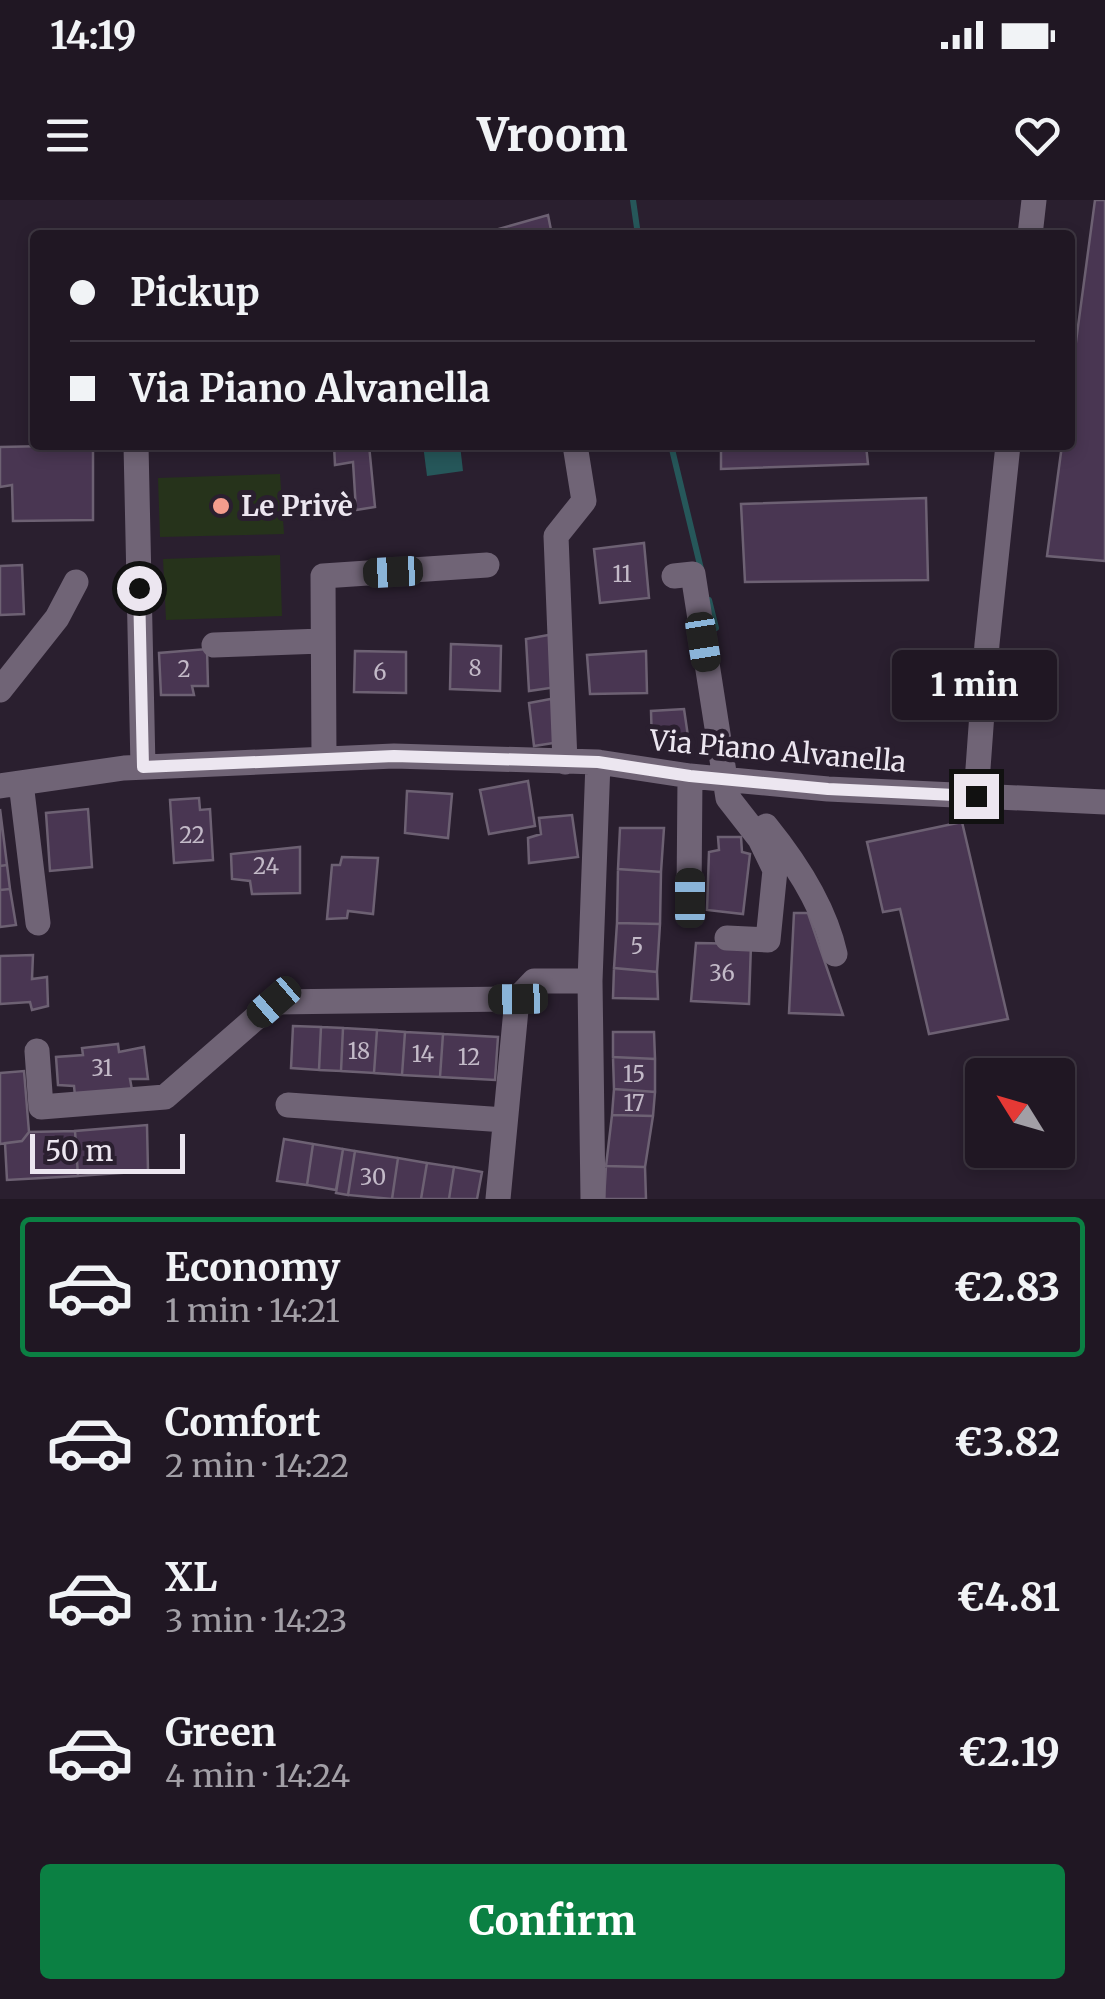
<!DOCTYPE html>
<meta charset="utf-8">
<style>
:root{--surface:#201723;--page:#28202b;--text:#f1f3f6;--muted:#a29fa6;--line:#3d3641;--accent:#0b8043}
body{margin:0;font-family:Merriweather,serif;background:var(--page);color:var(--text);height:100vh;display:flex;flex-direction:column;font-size:38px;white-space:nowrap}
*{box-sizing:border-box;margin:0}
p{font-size:32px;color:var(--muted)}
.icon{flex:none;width:55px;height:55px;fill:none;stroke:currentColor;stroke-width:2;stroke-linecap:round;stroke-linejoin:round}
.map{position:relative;height:999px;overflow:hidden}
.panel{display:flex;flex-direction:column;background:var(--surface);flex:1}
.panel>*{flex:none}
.banner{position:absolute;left:30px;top:30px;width:1045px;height:220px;border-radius:10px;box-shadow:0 5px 15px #0003,0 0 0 2px var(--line);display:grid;align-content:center;height:220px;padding:0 40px;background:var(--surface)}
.needle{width:65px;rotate:307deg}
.tools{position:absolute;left:965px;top:858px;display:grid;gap:20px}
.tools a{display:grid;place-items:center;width:110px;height:110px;border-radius:10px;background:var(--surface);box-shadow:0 5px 15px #0003,0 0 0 2px var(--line);font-size:50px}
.scale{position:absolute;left:30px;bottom:25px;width:155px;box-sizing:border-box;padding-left:10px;border:5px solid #ece6f0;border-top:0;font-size:28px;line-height:35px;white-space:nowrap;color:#ece6f0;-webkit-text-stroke:8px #2a1f2f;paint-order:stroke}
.end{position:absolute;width:45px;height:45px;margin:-22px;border:12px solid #ece6f0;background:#111;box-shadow:0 0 0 5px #111}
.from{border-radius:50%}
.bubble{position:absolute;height:70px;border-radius:10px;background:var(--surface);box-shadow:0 5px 15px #0003,0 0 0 2px var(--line);font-size:32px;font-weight:800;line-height:70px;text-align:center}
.car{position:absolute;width:30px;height:60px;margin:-30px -15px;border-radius:12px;box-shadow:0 0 8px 2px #0007;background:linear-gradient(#222 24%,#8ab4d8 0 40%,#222 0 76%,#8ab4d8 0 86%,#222 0)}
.banner b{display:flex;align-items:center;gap:35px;height:95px;font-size:38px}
.banner b+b{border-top:2px solid var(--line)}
.banner i{width:25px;height:25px;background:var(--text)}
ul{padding:18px 0 0;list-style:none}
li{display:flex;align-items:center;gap:30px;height:140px;margin:0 20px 15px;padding:0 20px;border:5px solid transparent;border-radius:10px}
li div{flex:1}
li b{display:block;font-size:38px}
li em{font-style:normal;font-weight:800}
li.current{border-color:var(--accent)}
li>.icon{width:90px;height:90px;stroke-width:1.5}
.primary-button{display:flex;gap:20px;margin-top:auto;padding:20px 40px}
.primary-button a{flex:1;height:115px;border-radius:10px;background:var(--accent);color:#fff;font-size:40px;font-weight:800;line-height:115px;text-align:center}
.status{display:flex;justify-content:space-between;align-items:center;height:70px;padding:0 50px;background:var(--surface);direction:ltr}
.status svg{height:28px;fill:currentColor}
header{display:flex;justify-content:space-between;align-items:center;height:130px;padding:0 40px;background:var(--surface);font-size:45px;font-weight:800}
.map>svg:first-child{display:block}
.green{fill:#26331b}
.water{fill:#26575a}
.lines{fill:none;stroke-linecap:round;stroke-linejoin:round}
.stream{stroke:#26575a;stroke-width:6}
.building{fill:#493652;stroke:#6d6173;stroke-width:2.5}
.minor{stroke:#706476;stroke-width:25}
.route{stroke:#ece6f0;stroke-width:12}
.poi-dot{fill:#f49d8d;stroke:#2a1f2f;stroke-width:4}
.labels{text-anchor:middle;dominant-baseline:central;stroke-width:10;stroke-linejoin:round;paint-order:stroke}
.number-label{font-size:22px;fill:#c3bac8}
.poi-label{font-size:28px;font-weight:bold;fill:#ece6f0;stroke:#2a1f2f;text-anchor:start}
.street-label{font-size:28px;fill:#ece6f0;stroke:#2a1f2f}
</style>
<div class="status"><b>14:19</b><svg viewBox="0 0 49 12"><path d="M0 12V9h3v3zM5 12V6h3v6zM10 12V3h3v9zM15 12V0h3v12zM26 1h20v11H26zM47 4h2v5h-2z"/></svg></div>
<header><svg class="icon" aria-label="menu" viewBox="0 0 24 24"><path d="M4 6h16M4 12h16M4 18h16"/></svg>Vroom<svg class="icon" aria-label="heart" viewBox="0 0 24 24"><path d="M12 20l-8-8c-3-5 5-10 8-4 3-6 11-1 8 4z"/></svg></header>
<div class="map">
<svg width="1105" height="999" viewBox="0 0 1105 999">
<rect width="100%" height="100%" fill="#2a1f2f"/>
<!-- green -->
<path class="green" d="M280 274 284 334 160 337 158 278Z
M280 355 282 416 166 420 163 359Z"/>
<!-- water -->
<path class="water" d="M423 245H460L463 271 427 276Z"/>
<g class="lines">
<!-- stream -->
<path class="stream" d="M633 0 638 35
M671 245 701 369
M709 400 716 428"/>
</g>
<!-- building -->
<path class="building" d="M1095 0H1105V361L1047 356 1062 245H1070V186Z
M548 15 552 35H481V34Z
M93 245V320L13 321 12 285 0 287V247Z
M334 245H369L375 307 356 310 353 262 335 265Z
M721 245H866L868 264 721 269Z
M926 298 928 380 745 382 741 304Z
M644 343 649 398 600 403 594 349Z
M22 365 24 414 0 415V366Z
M554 434 557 487 529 491 526 439Z
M451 444 501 446 500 491 450 489Z
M207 449 208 486H192L194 495H161L159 453Z
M355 451 406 452V493L354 492Z
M646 451 647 493 590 494 587 455Z
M556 498 560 542 534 546 529 503Z
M684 509 689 543 652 545 651 511Z
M528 581 535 626 489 634 480 590Z
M407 591 452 594 448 638 405 633Z
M199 598 200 610 210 609 213 660 174 663 170 600Z
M0 609 7 665 0 666Z
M88 609 92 667 50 671 46 613Z
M572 615 578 657 529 663 528 638 541 634 539 618Z
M962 622 1008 819 929 834 900 709 883 712 867 642Z
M620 628H664L661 672 618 669Z
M718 637H741L742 652 750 654 743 714 707 710 709 652 719 650Z
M300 647V693L252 694 250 681 232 679 231 654Z
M342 657 378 658 373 714 348 711 347 718 327 719 332 665H340Z
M7 665 10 689 0 690V666Z
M618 669 661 672 660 724 617 723Z
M10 689 16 725 0 727V690Z
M794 713H808L843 815 789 813Z
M617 723 660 724 657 772 614 768Z
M696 743 751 744 749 804 691 801Z
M33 755 32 779 47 777 48 806 32 810 30 802 0 804V756Z
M614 768 657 772 658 799 613 798Z
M293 826 321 827 319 870 291 868Z
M321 827 343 828 341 871 319 870Z
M343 828 377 830 374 873 341 871Z
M377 830 405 832 402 875 374 873Z
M405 832 443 834 440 877 402 875Z
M613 832H654L655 859 613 857Z
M443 834 498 837 495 880 440 877Z
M118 844 119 852 144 847 148 879H130L132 890 75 896 74 886 58 885 56 857 83 855 82 848Z
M613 857 655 859V892L614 889Z
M24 871 29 932 22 941 0 944V873Z
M614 889 655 892 653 916 612 915Z
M612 915 653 916 645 967 606 966Z
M147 925 148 971 78 976 75 931Z
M75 931 78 976 7 980 5 943 22 941 29 932Z
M284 939 313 944 307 985 277 981Z
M313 944 343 949 336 990 307 985Z
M343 949 355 951 348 995 336 993Z
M355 951 398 958 392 999 348 995Z
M398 958 427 963 421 999H392Z
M427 963 454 967 449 999H421Z
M606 966 645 967 646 999H604Z
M454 967 482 972 477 999H449Z"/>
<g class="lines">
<!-- minor -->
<path class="minor" d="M1030 35 1034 0
M136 245 143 567
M674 376 693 374 728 598 760 639 775 670 768 740 727 738
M214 445 322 441
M0 490 57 418 76 382
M324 559 323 376 487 365
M565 562 556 336 584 301 575 245
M21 583 38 723
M0 586 124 568 394 556 598 562 690 576 828 589 1105 602
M976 596 987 444 1008 245
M766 626C796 663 825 708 835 754
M689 698 690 576
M590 781 593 999
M37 851 41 907 165 897 274 802 517 799
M288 905 505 920
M498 999 517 799 534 781H590L598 562"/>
</g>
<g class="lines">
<!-- route -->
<path class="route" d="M139 388 143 567 394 556 598 562 690 576 828 589 976 596"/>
</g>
<!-- markers -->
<circle class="poi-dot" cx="221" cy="306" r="10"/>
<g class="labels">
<!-- number labels -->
<g class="number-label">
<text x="622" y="374">11</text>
<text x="475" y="468">8</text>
<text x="184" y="469">2</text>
<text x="380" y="472">6</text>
<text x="192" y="635">22</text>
<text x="266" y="666">24</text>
<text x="637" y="746">5</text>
<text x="722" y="773">36</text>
<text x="359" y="851">18</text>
<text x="423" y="854">14</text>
<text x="469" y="857">12</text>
<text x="102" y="868">31</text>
<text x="634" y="874">15</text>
<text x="634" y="903">17</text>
<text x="373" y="977">30</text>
</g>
<!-- poi labels -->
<g class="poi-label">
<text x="241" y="306">Le Privè</text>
</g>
<!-- street labels -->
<g class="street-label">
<text transform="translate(778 551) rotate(5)">Via Piano Alvanella</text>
</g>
</g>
</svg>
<div class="tools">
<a><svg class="needle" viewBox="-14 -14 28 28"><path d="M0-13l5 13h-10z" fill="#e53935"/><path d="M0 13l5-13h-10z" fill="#a29fa6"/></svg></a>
</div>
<div class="scale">50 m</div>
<i class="end from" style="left:139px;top:388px"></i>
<i class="end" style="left:976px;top:596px"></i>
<div class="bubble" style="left:892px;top:450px;width:165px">1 min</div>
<i class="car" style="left:393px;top:372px;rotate:267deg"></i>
<i class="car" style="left:703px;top:442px;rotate:171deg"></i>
<i class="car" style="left:690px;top:698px;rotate:0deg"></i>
<i class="car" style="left:518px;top:799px;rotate:269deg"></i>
<i class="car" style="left:274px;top:802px;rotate:229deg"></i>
<div class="banner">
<b><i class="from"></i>Pickup</b>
<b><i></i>Via Piano Alvanella</b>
</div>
</div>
<section class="panel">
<ul>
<li class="current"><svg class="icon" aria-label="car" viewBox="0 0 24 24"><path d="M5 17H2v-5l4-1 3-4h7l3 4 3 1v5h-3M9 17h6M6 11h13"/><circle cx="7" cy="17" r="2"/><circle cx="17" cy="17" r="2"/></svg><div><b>Economy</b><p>1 min · 14:21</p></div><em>€2.83</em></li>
<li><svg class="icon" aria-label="car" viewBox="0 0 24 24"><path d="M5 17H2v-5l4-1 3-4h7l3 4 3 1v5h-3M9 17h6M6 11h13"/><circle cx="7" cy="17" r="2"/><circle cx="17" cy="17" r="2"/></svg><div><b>Comfort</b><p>2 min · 14:22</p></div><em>€3.82</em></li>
<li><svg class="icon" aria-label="car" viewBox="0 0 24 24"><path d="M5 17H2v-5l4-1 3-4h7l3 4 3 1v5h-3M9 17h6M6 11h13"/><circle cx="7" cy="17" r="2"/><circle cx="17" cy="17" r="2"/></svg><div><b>XL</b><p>3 min · 14:23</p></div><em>€4.81</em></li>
<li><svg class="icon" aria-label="car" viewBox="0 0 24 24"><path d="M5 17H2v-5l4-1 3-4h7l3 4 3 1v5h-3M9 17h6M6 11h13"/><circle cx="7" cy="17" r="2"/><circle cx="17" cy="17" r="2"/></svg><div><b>Green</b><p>4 min · 14:24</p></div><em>€2.19</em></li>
</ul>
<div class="primary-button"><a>Confirm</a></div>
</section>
